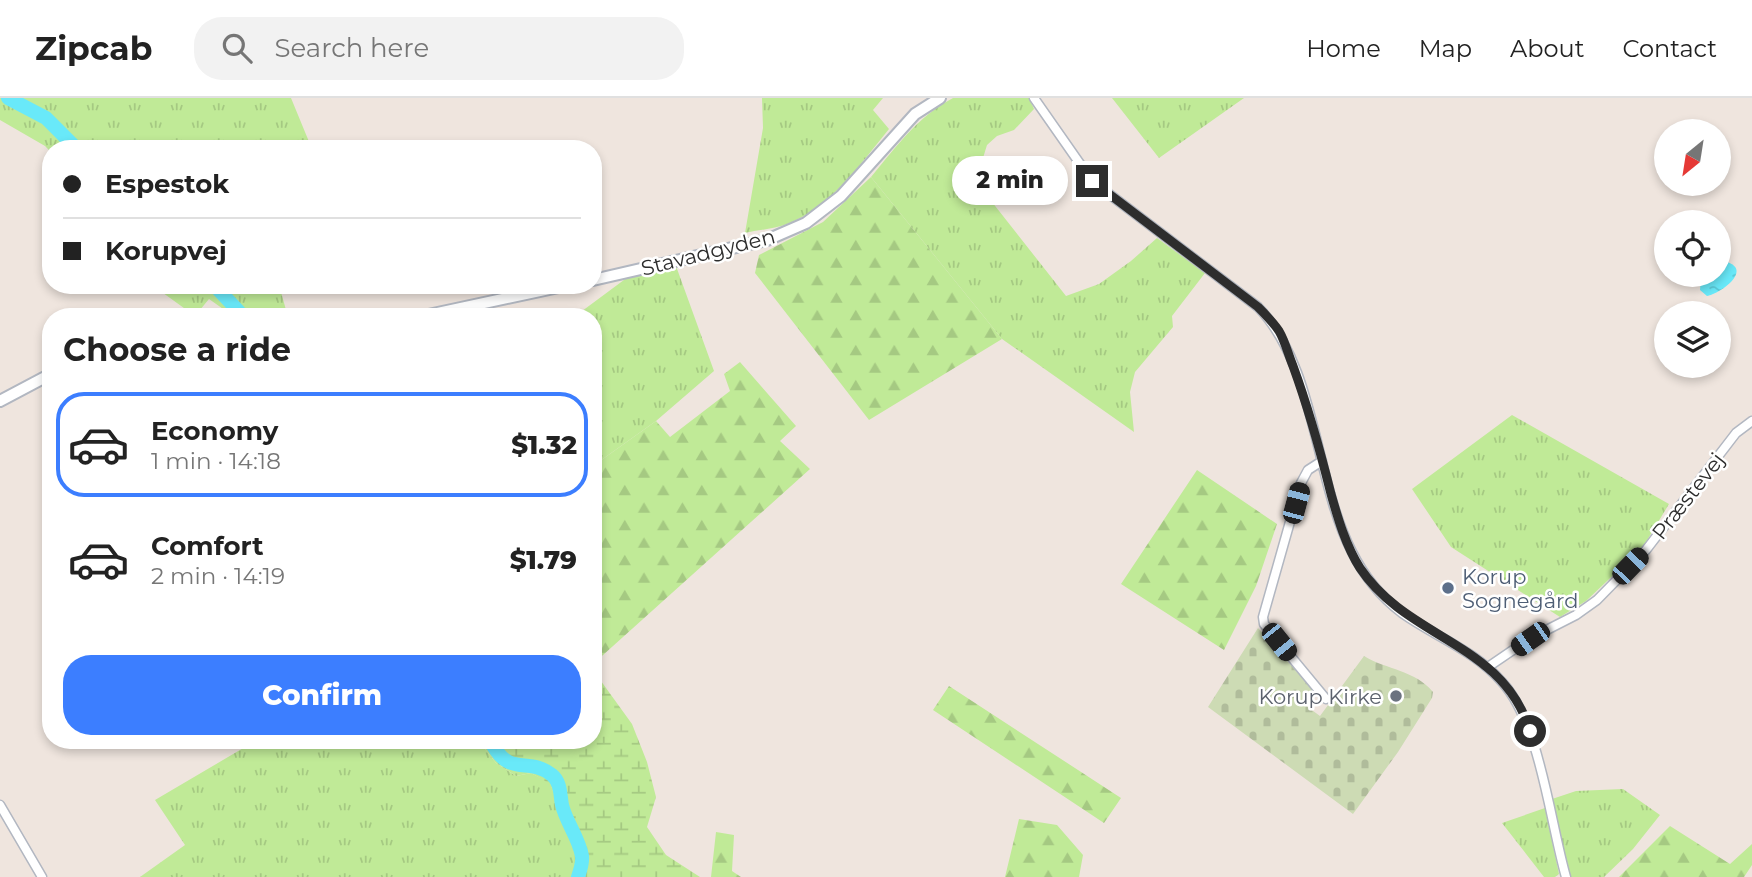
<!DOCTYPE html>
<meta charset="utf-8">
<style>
:root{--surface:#fff;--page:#f2f2f2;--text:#222;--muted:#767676;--line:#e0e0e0;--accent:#3c7eff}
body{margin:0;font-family:Montserrat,sans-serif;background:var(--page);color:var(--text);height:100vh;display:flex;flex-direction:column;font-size:26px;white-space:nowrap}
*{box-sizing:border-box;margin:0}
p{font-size:23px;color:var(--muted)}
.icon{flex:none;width:38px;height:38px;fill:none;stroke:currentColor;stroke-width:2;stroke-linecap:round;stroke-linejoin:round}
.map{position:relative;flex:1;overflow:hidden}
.sheet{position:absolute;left:42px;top:210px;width:560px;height:441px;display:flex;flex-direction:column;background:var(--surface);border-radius:28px;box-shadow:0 4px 10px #0003}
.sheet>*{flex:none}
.top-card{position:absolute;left:42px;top:42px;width:560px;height:154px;border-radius:28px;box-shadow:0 4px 10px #0003;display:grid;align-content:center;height:154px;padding:0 21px;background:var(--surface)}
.needle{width:46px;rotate:210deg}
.fabs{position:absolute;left:1654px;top:21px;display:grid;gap:14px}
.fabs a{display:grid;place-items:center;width:77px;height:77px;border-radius:50%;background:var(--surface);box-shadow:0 4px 10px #0003;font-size:35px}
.end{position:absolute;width:32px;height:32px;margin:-16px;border:9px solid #2d2d2d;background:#fff;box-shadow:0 0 0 4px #fff}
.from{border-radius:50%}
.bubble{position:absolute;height:49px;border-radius:24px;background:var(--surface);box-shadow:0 4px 10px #0003;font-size:23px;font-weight:800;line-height:49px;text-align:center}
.car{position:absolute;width:21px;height:42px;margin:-21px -10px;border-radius:9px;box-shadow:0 0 5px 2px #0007;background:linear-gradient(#222 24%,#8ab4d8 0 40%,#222 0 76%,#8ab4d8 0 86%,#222 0)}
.top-card b{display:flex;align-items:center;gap:24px;height:66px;font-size:26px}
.top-card b+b{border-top:2px solid var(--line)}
.top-card i{width:18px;height:18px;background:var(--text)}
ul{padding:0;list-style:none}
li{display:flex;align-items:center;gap:21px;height:105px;margin:0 14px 10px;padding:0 7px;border:4px solid transparent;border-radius:28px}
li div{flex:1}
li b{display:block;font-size:26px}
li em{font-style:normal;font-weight:800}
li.on{border-color:var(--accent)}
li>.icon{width:63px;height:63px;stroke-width:1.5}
h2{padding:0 21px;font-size:32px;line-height:84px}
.primary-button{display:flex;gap:14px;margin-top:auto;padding:14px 21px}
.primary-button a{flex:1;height:80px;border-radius:28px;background:var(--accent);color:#fff;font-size:28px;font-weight:800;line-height:80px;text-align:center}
header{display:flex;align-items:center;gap:42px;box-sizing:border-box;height:98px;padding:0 35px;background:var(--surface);border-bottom:2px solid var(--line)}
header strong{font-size:33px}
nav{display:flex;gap:38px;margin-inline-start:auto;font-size:24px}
.search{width:490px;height:63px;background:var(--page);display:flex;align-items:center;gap:18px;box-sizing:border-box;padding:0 24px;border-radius:28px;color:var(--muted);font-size:26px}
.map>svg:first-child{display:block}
.grass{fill:url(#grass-tufts)}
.forest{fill:url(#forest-firs)}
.wetland{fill:url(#wetland-marsh)}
.cemetery{fill:url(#cemetery-stones)}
.water{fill:url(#water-ripples)}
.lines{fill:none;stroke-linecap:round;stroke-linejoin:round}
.river{stroke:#69e9f9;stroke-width:14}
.street-casing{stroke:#b2b7c1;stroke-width:11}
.secondary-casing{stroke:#b2b7c1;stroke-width:14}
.street{stroke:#fff;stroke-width:8}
.secondary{stroke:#fff;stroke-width:10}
.route{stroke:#2d2d2d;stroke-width:9}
.service-dot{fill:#5c6f8a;stroke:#fff;stroke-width:2.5}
.worship-dot{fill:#6b7280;stroke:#fff;stroke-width:2.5}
.labels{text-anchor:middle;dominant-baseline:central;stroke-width:5;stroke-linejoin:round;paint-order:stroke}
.street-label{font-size:21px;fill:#2d2d2d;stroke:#fff}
.service-label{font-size:21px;fill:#4e5e75;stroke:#fff;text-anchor:start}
.worship-label{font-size:21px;fill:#5b616d;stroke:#fff;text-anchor:end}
</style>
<header>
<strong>Zipcab</strong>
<div class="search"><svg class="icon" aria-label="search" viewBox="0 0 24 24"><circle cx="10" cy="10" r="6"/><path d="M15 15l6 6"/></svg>Search here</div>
<nav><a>Home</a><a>Map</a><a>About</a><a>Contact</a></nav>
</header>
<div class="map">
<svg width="1752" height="779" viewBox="0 0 1752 779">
<defs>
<pattern id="grass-tufts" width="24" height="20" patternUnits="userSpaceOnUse" patternTransform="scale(1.75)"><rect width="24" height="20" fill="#c0ea97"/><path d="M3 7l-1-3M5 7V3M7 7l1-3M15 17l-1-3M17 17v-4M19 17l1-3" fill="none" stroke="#a5c982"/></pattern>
<pattern id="forest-firs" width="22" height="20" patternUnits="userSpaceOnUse" patternTransform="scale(1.75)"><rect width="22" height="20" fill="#c0ea97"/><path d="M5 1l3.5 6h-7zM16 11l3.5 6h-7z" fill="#a5c982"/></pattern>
<pattern id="wetland-marsh" width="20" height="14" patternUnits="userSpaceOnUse" patternTransform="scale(1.75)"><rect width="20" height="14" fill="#c0ea97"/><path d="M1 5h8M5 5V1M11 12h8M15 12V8" fill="none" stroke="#a5c982"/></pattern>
<pattern id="cemetery-stones" width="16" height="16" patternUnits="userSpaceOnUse" patternTransform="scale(1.75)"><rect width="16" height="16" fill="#cddbb4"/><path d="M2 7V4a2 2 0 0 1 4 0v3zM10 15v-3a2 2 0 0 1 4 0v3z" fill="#b0bc9b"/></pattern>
<pattern id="water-ripples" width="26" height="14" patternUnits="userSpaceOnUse" patternTransform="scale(1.75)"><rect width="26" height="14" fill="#69e9f9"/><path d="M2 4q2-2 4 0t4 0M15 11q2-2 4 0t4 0" fill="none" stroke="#5bc8d6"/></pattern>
</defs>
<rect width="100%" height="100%" fill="#efe5de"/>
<!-- grass -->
<path class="grass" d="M0 0H291L312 51H51V54L45 48 0 22Z
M762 0H883L873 12 889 31C860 66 832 109 787 126 774 131 758 132 745 135L763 30Z
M953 0H1029L1034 11 1014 32 997 38 987 47 983 60 985 70 992 81V104L1066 198 1099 186 1131 163 1157 140 1205 175 1172 218 1173 229 1135 274 1130 294 1134 334 1002 241 871 79C897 48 917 19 953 0Z
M1112 0H1244L1159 60Z
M676 168 714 273 656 323 593 368V219H574L632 176Z
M152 187H279L288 219H224L226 213 209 201 195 218Z
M1512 317 1669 406 1643 449 1586 503 1560 519 1451 449 1412 391Z
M257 642H478L496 665 516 678 531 675 550 685 577 760 573 779H140L185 747 155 702Z
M1623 691 1660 717 1633 751 1604 779H1570L1549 702 1576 693Z
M1545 710 1559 776 1555 779H1544L1502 725Z"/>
<!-- forest -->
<path class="forest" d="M871 79 1002 241 869 322 755 175 759 157 823 124Z
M740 264 796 328 780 343 810 371 593 566V480L596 477 593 474V368L656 323 670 339 730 293 724 276Z
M1197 372 1277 426 1256 488 1224 552 1121 486Z
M949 588 1121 700 1104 725 933 612Z
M1019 721 1057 727 1083 757 1079 779H1005Z
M1670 728 1730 766 1752 746V767L1744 779H1619Z
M716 734 734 737 732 773 741 779H711Z"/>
<!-- wetland -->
<path class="wetland" d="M593 572 632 626 647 664 656 699 647 729 666 757 700 779H573L577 760 550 686 531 675 516 678 496 665 478 642H506L510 646H517L519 642H593Z"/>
<!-- cemetery -->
<path class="cemetery" d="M1258 530 1314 593 1305 607 1320 618 1364 558C1387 572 1415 572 1433 594L1432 600 1398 654 1353 716 1208 609Z"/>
<!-- water -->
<path class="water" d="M1727 164C1752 172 1722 195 1707 198L1700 192 1701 180 1706 177H1718L1719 169Z"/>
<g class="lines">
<!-- river -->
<path class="river" d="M8 0 46 20 77 51
M214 187 244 219
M490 642C510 682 527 657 552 677 561 684 560 697 562 707 566 724 579 740 582 758 583 765 580 773 578 779"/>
<defs>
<path id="street" d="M1034 0 1092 83 1258 209C1317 270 1314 381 1352 454 1364 478 1381 499 1402 515 1436 539 1474 552 1502 584 1540 625 1550 724 1566 779
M1322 363 1308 372 1301 385 1263 519 1264 526 1326 601
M1488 569 1529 541 1576 517 1597 502 1646 452 1736 335 1752 323
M0 707 42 779"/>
<path id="secondary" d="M593 182 767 142 806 125 841 98 915 16 940 0
M419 219 568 187
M0 303 51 276"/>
</defs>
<!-- street casing -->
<use href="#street" class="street-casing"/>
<!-- secondary casing -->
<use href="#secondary" class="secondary-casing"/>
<!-- street -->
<use href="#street" class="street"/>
<!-- secondary -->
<use href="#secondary" class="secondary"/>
</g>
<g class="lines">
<!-- route -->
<path class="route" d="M1092 83 1258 209C1265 216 1273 224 1279 233 1285 243 1288 256 1293 268 1308 309 1320 352 1331 396 1338 421 1346 448 1360 470 1408 542 1503 544 1530 633"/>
</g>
<!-- markers -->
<circle class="service-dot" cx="1448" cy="490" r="7"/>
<circle class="worship-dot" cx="1396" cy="598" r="7"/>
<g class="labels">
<!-- street labels -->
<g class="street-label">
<text transform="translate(708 154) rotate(-14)">Stavadgyden</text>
<text transform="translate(1688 398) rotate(-52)">Præstevej</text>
</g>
<!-- service labels -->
<g class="service-label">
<text x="1462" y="478">Korup<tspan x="1462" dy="24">Sognegård</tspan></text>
</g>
<!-- worship labels -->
<g class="worship-label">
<text x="1382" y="598">Korup Kirke</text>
</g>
</g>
</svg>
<div class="fabs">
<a><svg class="needle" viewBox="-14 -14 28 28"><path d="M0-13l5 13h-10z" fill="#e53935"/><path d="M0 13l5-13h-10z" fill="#767676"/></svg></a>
<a><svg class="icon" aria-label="locate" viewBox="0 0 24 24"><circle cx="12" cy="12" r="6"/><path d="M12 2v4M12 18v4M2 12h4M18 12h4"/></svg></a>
<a><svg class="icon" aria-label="layers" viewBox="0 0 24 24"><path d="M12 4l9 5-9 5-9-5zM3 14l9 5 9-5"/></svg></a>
</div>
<i class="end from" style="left:1530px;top:633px"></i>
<i class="end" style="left:1092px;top:83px"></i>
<div class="bubble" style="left:952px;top:58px;width:116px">2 min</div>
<i class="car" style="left:1296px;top:405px;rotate:15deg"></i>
<i class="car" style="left:1630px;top:468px;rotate:44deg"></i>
<i class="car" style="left:1530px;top:541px;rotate:235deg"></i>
<i class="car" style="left:1279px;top:544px;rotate:141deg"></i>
<div class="top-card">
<b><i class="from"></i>Espestok</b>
<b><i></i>Korupvej</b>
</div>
<section class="sheet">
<h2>Choose a ride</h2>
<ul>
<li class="on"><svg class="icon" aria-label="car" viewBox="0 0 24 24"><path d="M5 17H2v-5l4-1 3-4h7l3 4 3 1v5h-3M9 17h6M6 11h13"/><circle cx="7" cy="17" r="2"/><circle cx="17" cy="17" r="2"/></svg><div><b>Economy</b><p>1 min · 14:18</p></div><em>$1.32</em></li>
<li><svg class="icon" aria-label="car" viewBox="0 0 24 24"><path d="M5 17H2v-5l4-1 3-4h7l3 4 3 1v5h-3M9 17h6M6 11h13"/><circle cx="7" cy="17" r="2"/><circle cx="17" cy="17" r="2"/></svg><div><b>Comfort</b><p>2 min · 14:19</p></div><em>$1.79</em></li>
</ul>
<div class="primary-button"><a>Confirm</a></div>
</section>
</div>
